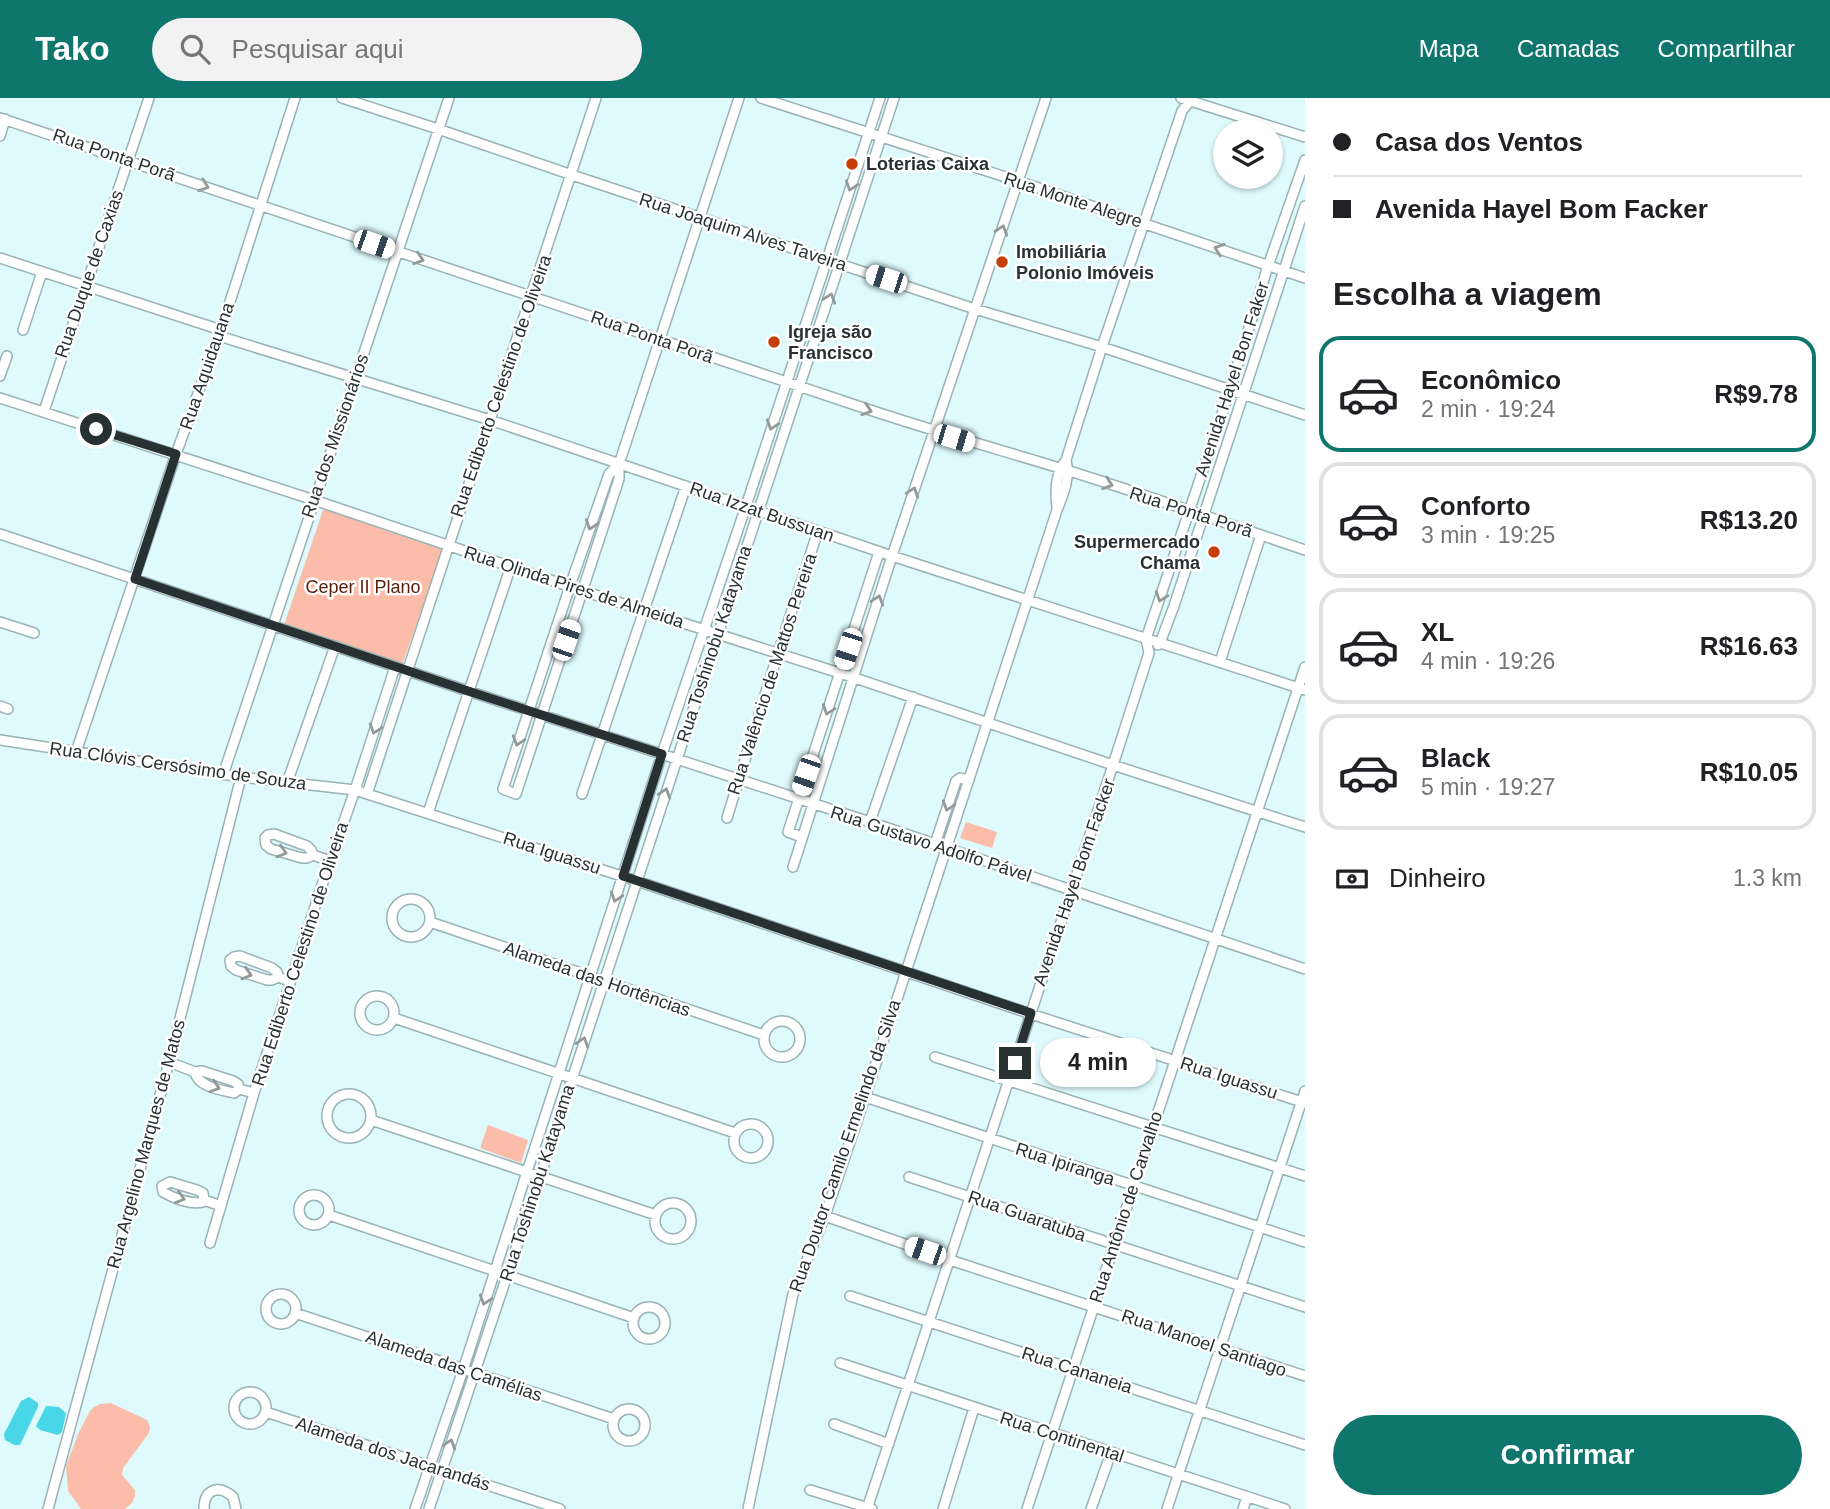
<!DOCTYPE html>
<html lang="pt">
<meta charset="utf-8">
<style>
:root{--surface:#fff;--page:#f2f2f2;--text:#202124;--muted:#757577;--line:#e0e0e0;--accent:#0f766e}
body{margin:0;font-family:Arial,sans-serif;background:var(--page);color:var(--text);height:100vh;display:flex;flex-direction:column;font-size:26px;white-space:nowrap}
*{box-sizing:border-box;margin:0}
p{font-size:23px;color:var(--muted)}
.icon{flex:none;width:38px;height:38px;fill:none;stroke:currentColor;stroke-width:2;stroke-linecap:round;stroke-linejoin:round}
.map{position:relative;flex:1;overflow:hidden}
.panel{display:flex;flex-direction:column;background:var(--surface);width:525px}
.panel>*{flex:none}
.top-card{display:grid;align-content:center;height:154px;padding:0 28px;background:var(--surface)}
.buttons{position:absolute;left:1213px;top:21px;display:grid;gap:14px}
.buttons a{display:grid;place-items:center;width:70px;height:70px;border-radius:50%;background:var(--surface);box-shadow:0 2px 5px #0004;font-size:35px}
.end{position:absolute;width:32px;height:32px;margin:-16px;border:9px solid #273132;background:#fff;box-shadow:0 0 0 4px #fff}
.from{border-radius:50%}
.bubble{position:absolute;height:49px;border-radius:24px;background:var(--surface);box-shadow:0 2px 5px #0004;font-size:23px;font-weight:700;line-height:49px;text-align:center}
.car{position:absolute;width:21px;height:42px;margin:-21px -10px;border-radius:9px;box-shadow:0 0 5px 2px #0007;background:linear-gradient(#fff 24%,#345 0 40%,#fff 0 76%,#345 0 86%,#fff 0)}
.top-card b{display:flex;align-items:center;gap:24px;height:66px;font-size:26px}
.top-card b+b{border-top:2px solid var(--line)}
.top-card i{width:18px;height:18px;background:var(--text)}
ul{padding:0;list-style:none}
li{display:flex;align-items:center;gap:21px;height:116px;margin:0 14px 10px;padding:0 14px;border:4px solid var(--line);border-radius:21px}
li div{flex:1}
li b{display:block;font-size:26px}
li em{font-style:normal;font-weight:700}
li.active{border-color:var(--accent)}
li>.icon{width:63px;height:63px;stroke-width:1.5}
h2{padding:0 28px;font-size:32px;line-height:84px}
.pay{display:flex;align-items:center;gap:18px;height:77px;padding:0 28px;font-size:26px}
.pay p{margin-inline-start:auto}
.primary-button{display:flex;gap:14px;margin-top:auto;padding:14px 28px}
.primary-button a{flex:1;height:80px;border-radius:42px;background:var(--accent);color:#fff;font-size:28px;font-weight:700;line-height:80px;text-align:center}
header{display:flex;align-items:center;gap:42px;box-sizing:border-box;height:98px;padding:0 35px;background:var(--accent);color:#fff}
header strong{font-size:33px}
nav{display:flex;gap:38px;margin-inline-start:auto;font-size:24px}
.search{width:490px;height:63px;background:var(--page);display:flex;align-items:center;gap:18px;box-sizing:border-box;padding:0 24px;border-radius:38px;color:var(--muted);font-size:26px}
main{display:flex;flex:1;min-height:0}
.map>svg:first-child{display:block}
.green{fill:#fbbda9}
.water{fill:#49d6e6}
.lines{fill:none;stroke-linecap:round;stroke-linejoin:round}
.minor-casing{stroke:#99b2b6;stroke-width:12}
.minor{stroke:#fff;stroke-width:9}
.oneway{stroke:#939898}
.route{stroke:#273132;stroke-width:9}
.poi-dot{fill:#c63f09;stroke:#fff;stroke-width:2.5}
.labels{text-anchor:middle;dominant-baseline:central;stroke-width:5;stroke-linejoin:round;paint-order:stroke}
.street-label{font-size:18px;fill:#273132;stroke:#fff}
.poi-label{font-size:18px;font-weight:bold;fill:#273132;stroke:#fff;text-anchor:start}
.park-label{font-size:18px;fill:#581e0c;stroke:#fff}
</style>
<header>
<strong>Tako</strong>
<div class="search"><svg class="icon" aria-label="search" viewBox="0 0 24 24"><circle cx="10" cy="10" r="6"/><path d="M15 15l6 6"/></svg>Pesquisar aqui</div>
<nav><a>Mapa</a><a>Camadas</a><a>Compartilhar</a></nav>
</header>
<main>
<div class="map">
<svg width="1305" height="1411" viewBox="0 0 1305 1411">
<rect width="100%" height="100%" fill="#dffafd"/>
<!-- green -->
<path class="green" d="M324 409 444 450 402 567 284 527Z
M966 724 997 734 992 750 960 740Z
M488 1027 528 1042 521 1065 480 1050Z
M111 1305 147 1322 150 1328 149 1335 123 1370 122 1377 135 1392V1398L132 1405 125 1411H81L68 1393 66 1368 79 1334 90 1313 94 1309 100 1306Z"/>
<!-- water -->
<path class="water" d="M29 1299 38 1305V1309L20 1347H14L5 1342 4 1336 21 1303Z
M46 1308 59 1309 66 1315 62 1334 58 1337 40 1332 36 1328Z"/>
<g class="lines">
<defs>
<path id="minor" d="M342 0 438 31 572 77 975 211 1102 249 1305 317
M761 0 1018 83 1305 180
M1181 0 1305 39
M0 20C286 115 571 213 858 308 926 331 994 350 1063 371 1144 396 1225 425 1305 452
M0 38 5 21
M0 160 221 232
M23 232 42 174
M219 238 490 322 892 458 1305 592
M0 278 7 258
M0 300 314 402 583 493 852 579 1113 667 1305 729
M44 313 149 0
M619 366 609 376 570 488 503 691 516 696 619 381V366L739 0
M1057 410C1055 393 1055 376 1066 362L1102 249 1182 13 1192 0
M0 436 468 593 870 724 1305 871
M0 524 34 535
M1146 541 1230 292 1268 168 1305 62
M1158 547 1160 545 1174 508 1305 108
M1220 564 1261 437
M0 608 8 611
M0 642 241 679 355 692 637 783 1031 916 1305 1005
M76 654 176 356 221 232 295 0
M223 677 449 0
M287 685 335 548
M367 696 596 0
M582 696 686 388
M428 715 511 468
M727 720 778 555 818 433
M870 724 913 599
M802 739 788 734 879 454
M935 746 956 683 960 680 969 682
M313 757 311 752 307 748 274 736 268 737 265 740 266 747 271 751 302 760H307L313 757 330 763
M793 769 892 458 1046 0
M392 820a19 19 0 1 1 38 0a19 19 0 1 1-38 0Z
M430 824 764 937
M278 879 277 874 272 870 240 858 234 859 230 862 231 868 236 872 267 882H272L278 879 290 883
M360 915a17 17 0 1 1 34 0a17 17 0 1 1-34 0Z
M394 920 735 1035
M764 941a18 18 0 1 1 36 0a18 18 0 1 1-36 0Z
M935 959 1305 1078
M169 964 195 974 202 973 233 983 238 986 239 991 254 995
M195 974C198 989 221 992 234 995L239 991
M327 1018a22 22 0 1 1 44 0a22 22 0 1 1-44 0Z
M865 999 1305 1144
M371 1022 656 1117
M734 1043a17 17 0 1 1 34 0a17 17 0 1 1-34 0Z
M909 1079 1305 1209
M299 1112a15 15 0 1 1 30 0a15 15 0 1 1-30 0Z
M204 1102 203 1104C191 1107 173 1100 163 1094L162 1088 170 1084 197 1092 203 1095 204 1102 221 1108
M655 1123a18 18 0 1 1 36 0a18 18 0 1 1-36 0Z
M329 1117 634 1220
M825 1118 950 1162 1305 1278
M210 1145 254 995 330 763 355 692 395 569
M266 1211a15 15 0 1 1 30 0a15 15 0 1 1-30 0Z
M850 1198 1305 1347
M633 1225a16 16 0 1 1 32 0a16 16 0 1 1-32 0Z
M295 1215 614 1321
M840 1265 1285 1411
M234 1310a16 16 0 1 1 32 0a16 16 0 1 1-32 0Z
M613 1327a16 16 0 1 1 32 0a16 16 0 1 1-32 0Z
M266 1314 560 1411
M834 1326 889 1346
M810 1392 872 1411
M48 1411 169 964 241 679
M204 1411C204 1391 219 1386 233 1399L236 1411
M415 1411 463 1272 662 656 746 408 880 0
M429 1411 540 1079 894 0
M748 1411 793 1196 825 1118 865 999 1057 412C1064 395 1070 380 1066 362
M867 1411 1113 667 1149 555 1146 541
M943 1411 974 1310
M1027 1411 1305 569
M1091 1411 1111 1355
M1167 1411 1305 993
M1243 1411 1247 1399"/>
</defs>
<!-- minor casing -->
<use href="#minor" class="minor-casing"/>
<!-- minor -->
<use href="#minor" class="minor"/>
</g>
<!-- one-way arrows -->
<defs><path id="oneway-chevron" d="M-2-3.5L2.5 0L-2 3.5" fill="none" stroke-width="1.6" stroke-linecap="round" stroke-linejoin="round" transform="scale(1.75)"/></defs>
<g class="oneway">
<use href="#oneway-chevron" transform="translate(204 88) rotate(20)"/>
<use href="#oneway-chevron" transform="translate(851 88) rotate(108)"/>
<use href="#oneway-chevron" transform="translate(1002 132) rotate(-72)"/>
<use href="#oneway-chevron" transform="translate(1219 151) rotate(-161)"/>
<use href="#oneway-chevron" transform="translate(419 161) rotate(18)"/>
<use href="#oneway-chevron" transform="translate(830 200) rotate(-71)"/>
<use href="#oneway-chevron" transform="translate(867 312) rotate(18)"/>
<use href="#oneway-chevron" transform="translate(772 327) rotate(108)"/>
<use href="#oneway-chevron" transform="translate(1108 386) rotate(19)"/>
<use href="#oneway-chevron" transform="translate(913 394) rotate(-71)"/>
<use href="#oneway-chevron" transform="translate(591 427) rotate(109)"/>
<use href="#oneway-chevron" transform="translate(1161 499) rotate(109)"/>
<use href="#oneway-chevron" transform="translate(878 502) rotate(-72)"/>
<use href="#oneway-chevron" transform="translate(828 612) rotate(109)"/>
<use href="#oneway-chevron" transform="translate(375 631) rotate(108)"/>
<use href="#oneway-chevron" transform="translate(518 643) rotate(108)"/>
<use href="#oneway-chevron" transform="translate(665 695) rotate(-72)"/>
<use href="#oneway-chevron" transform="translate(948 708) rotate(108)"/>
<use href="#oneway-chevron" transform="translate(282 754) rotate(17)"/>
<use href="#oneway-chevron" transform="translate(616 799) rotate(108)"/>
<use href="#oneway-chevron" transform="translate(247 876) rotate(17)"/>
<use href="#oneway-chevron" transform="translate(583 944) rotate(-72)"/>
<use href="#oneway-chevron" transform="translate(215 989) rotate(18)"/>
<use href="#oneway-chevron" transform="translate(180 1100) rotate(17)"/>
<use href="#oneway-chevron" transform="translate(485 1202) rotate(108)"/>
<use href="#oneway-chevron" transform="translate(450 1346) rotate(-72)"/>
</g>
<g class="lines">
<!-- route -->
<path class="route" d="M96 331 176 356 135 481 468 593 662 656 623 778 1031 915 1015 965"/>
</g>
<!-- markers -->
<g class="poi-dot">
<circle cx="852" cy="66" r="7"/>
<circle cx="1002" cy="164" r="7"/>
<circle cx="774" cy="244" r="7"/>
<circle cx="1214" cy="454" r="7"/>
</g>
<g class="labels">
<!-- street labels -->
<g class="street-label">
<text transform="translate(114 57) rotate(19)">Rua Ponta Porã</text>
<text transform="translate(1073 102) rotate(18)">Rua Monte Alegre</text>
<text transform="translate(743 134) rotate(18)">Rua Joaquim Alves Taveira</text>
<text transform="translate(89 176) rotate(-71)">Rua Duque de Caxias</text>
<text transform="translate(652 239) rotate(19)">Rua Ponta Porã</text>
<text transform="translate(207 268) rotate(-71)">Rua Aquidauana</text>
<text transform="translate(1232 281) rotate(-72)">Avenida Hayel Bon Faker</text>
<text transform="translate(501 288) rotate(-71)">Rua Ediberto Celestino de Oliveira</text>
<text transform="translate(335 338) rotate(-71)">Rua dos Missionários</text>
<text transform="translate(762 414) rotate(19)">Rua Izzat Bussuan</text>
<text transform="translate(1191 414) rotate(18)">Rua Ponta Porã</text>
<text transform="translate(574 489) rotate(18)">Rua Olinda Pires de Almeida</text>
<text transform="translate(714 546) rotate(-72)">Rua Toshinobu Katayama</text>
<text transform="translate(772 576) rotate(-72)">Rua Valêncio de Mattos Pereira</text>
<text transform="translate(178 668) rotate(8)">Rua Clóvis Cersósimo de Souza</text>
<text transform="translate(931 746) rotate(18)">Rua Gustavo Adolfo Pável</text>
<text transform="translate(552 755) rotate(18)">Rua Iguassu</text>
<text transform="translate(1074 784) rotate(-71)">Avenida Hayel Bom Facker</text>
<text transform="translate(300 856) rotate(-72)">Rua Ediberto Celestino de Oliveira</text>
<text transform="translate(597 881) rotate(19)">Alameda das Hortências</text>
<text transform="translate(1229 980) rotate(18)">Rua Iguassu</text>
<text transform="translate(146 1046) rotate(-75)">Rua Argelino Marques de Matos</text>
<text transform="translate(845 1048) rotate(-71)">Rua Doutor Camilo Ermelindo da Silva</text>
<text transform="translate(1065 1066) rotate(18)">Rua Ipiranga</text>
<text transform="translate(537 1085) rotate(-72)">Rua Toshinobu Katayama</text>
<text transform="translate(1126 1109) rotate(-72)">Rua Antônio de Carvalho</text>
<text transform="translate(1027 1118) rotate(19)">Rua Guaratuba</text>
<text transform="translate(1204 1245) rotate(19)">Rua Manoel Santiago</text>
<text transform="translate(454 1268) rotate(19)">Alameda das Camélias</text>
<text transform="translate(1077 1272) rotate(18)">Rua Cananeia</text>
<text transform="translate(1062 1339) rotate(18)">Rua Continental</text>
<text transform="translate(393 1356) rotate(18)">Alameda dos Jacarandás</text>
</g>
<!-- poi labels -->
<g class="poi-label">
<text x="866" y="66">Loterias Caixa</text>
<text x="1016" y="154">Imobiliária<tspan x="1016" dy="21">Polonio Imóveis</tspan></text>
<text x="788" y="234">Igreja são<tspan x="788" dy="21">Francisco</tspan></text>
<text x="1200" y="444" text-anchor="end">Supermercado<tspan x="1200" dy="21">Chama</tspan></text>
</g>
<!-- park labels -->
<g class="park-label">
<text x="363" y="489">Ceper II Plano</text>
</g>
</g>
</svg>
<div class="buttons">
<a><svg class="icon" aria-label="layers" viewBox="0 0 24 24"><path d="M12 4l9 5-9 5-9-5zM3 14l9 5 9-5"/></svg></a>
</div>
<i class="end from" style="left:96px;top:331px"></i>
<i class="end" style="left:1015px;top:965px"></i>
<div class="bubble" style="left:1040px;top:940px;width:116px">4 min</div>
<i class="car" style="left:374px;top:146px;rotate:109deg"></i>
<i class="car" style="left:886px;top:181px;rotate:288deg"></i>
<i class="car" style="left:954px;top:340px;rotate:107deg"></i>
<i class="car" style="left:566px;top:542px;rotate:19deg"></i>
<i class="car" style="left:848px;top:551px;rotate:198deg"></i>
<i class="car" style="left:806px;top:677px;rotate:199deg"></i>
<i class="car" style="left:925px;top:1153px;rotate:289deg"></i>
</div>
<section class="panel">
<div class="top-card">
<b><i class="from"></i>Casa dos Ventos</b>
<b><i></i>Avenida Hayel Bom Facker</b>
</div>
<h2>Escolha a viagem</h2>
<ul>
<li class="active"><svg class="icon" aria-label="car" viewBox="0 0 24 24"><path d="M5 17H2v-5l4-1 3-4h7l3 4 3 1v5h-3M9 17h6M6 11h13"/><circle cx="7" cy="17" r="2"/><circle cx="17" cy="17" r="2"/></svg><div><b>Econômico</b><p>2 min · 19:24</p></div><em>R$9.78</em></li>
<li><svg class="icon" aria-label="car" viewBox="0 0 24 24"><path d="M5 17H2v-5l4-1 3-4h7l3 4 3 1v5h-3M9 17h6M6 11h13"/><circle cx="7" cy="17" r="2"/><circle cx="17" cy="17" r="2"/></svg><div><b>Conforto</b><p>3 min · 19:25</p></div><em>R$13.20</em></li>
<li><svg class="icon" aria-label="car" viewBox="0 0 24 24"><path d="M5 17H2v-5l4-1 3-4h7l3 4 3 1v5h-3M9 17h6M6 11h13"/><circle cx="7" cy="17" r="2"/><circle cx="17" cy="17" r="2"/></svg><div><b>XL</b><p>4 min · 19:26</p></div><em>R$16.63</em></li>
<li><svg class="icon" aria-label="car" viewBox="0 0 24 24"><path d="M5 17H2v-5l4-1 3-4h7l3 4 3 1v5h-3M9 17h6M6 11h13"/><circle cx="7" cy="17" r="2"/><circle cx="17" cy="17" r="2"/></svg><div><b>Black</b><p>5 min · 19:27</p></div><em>R$10.05</em></li>
</ul>
<div class="pay"><svg class="icon" aria-label="cash" viewBox="0 0 24 24"><path d="M3 7h18v10H3z"/><circle cx="12" cy="12" r="2"/></svg>Dinheiro<p>1.3 km</p></div>
<div class="primary-button"><a>Confirmar</a></div>
</section>
</main>
